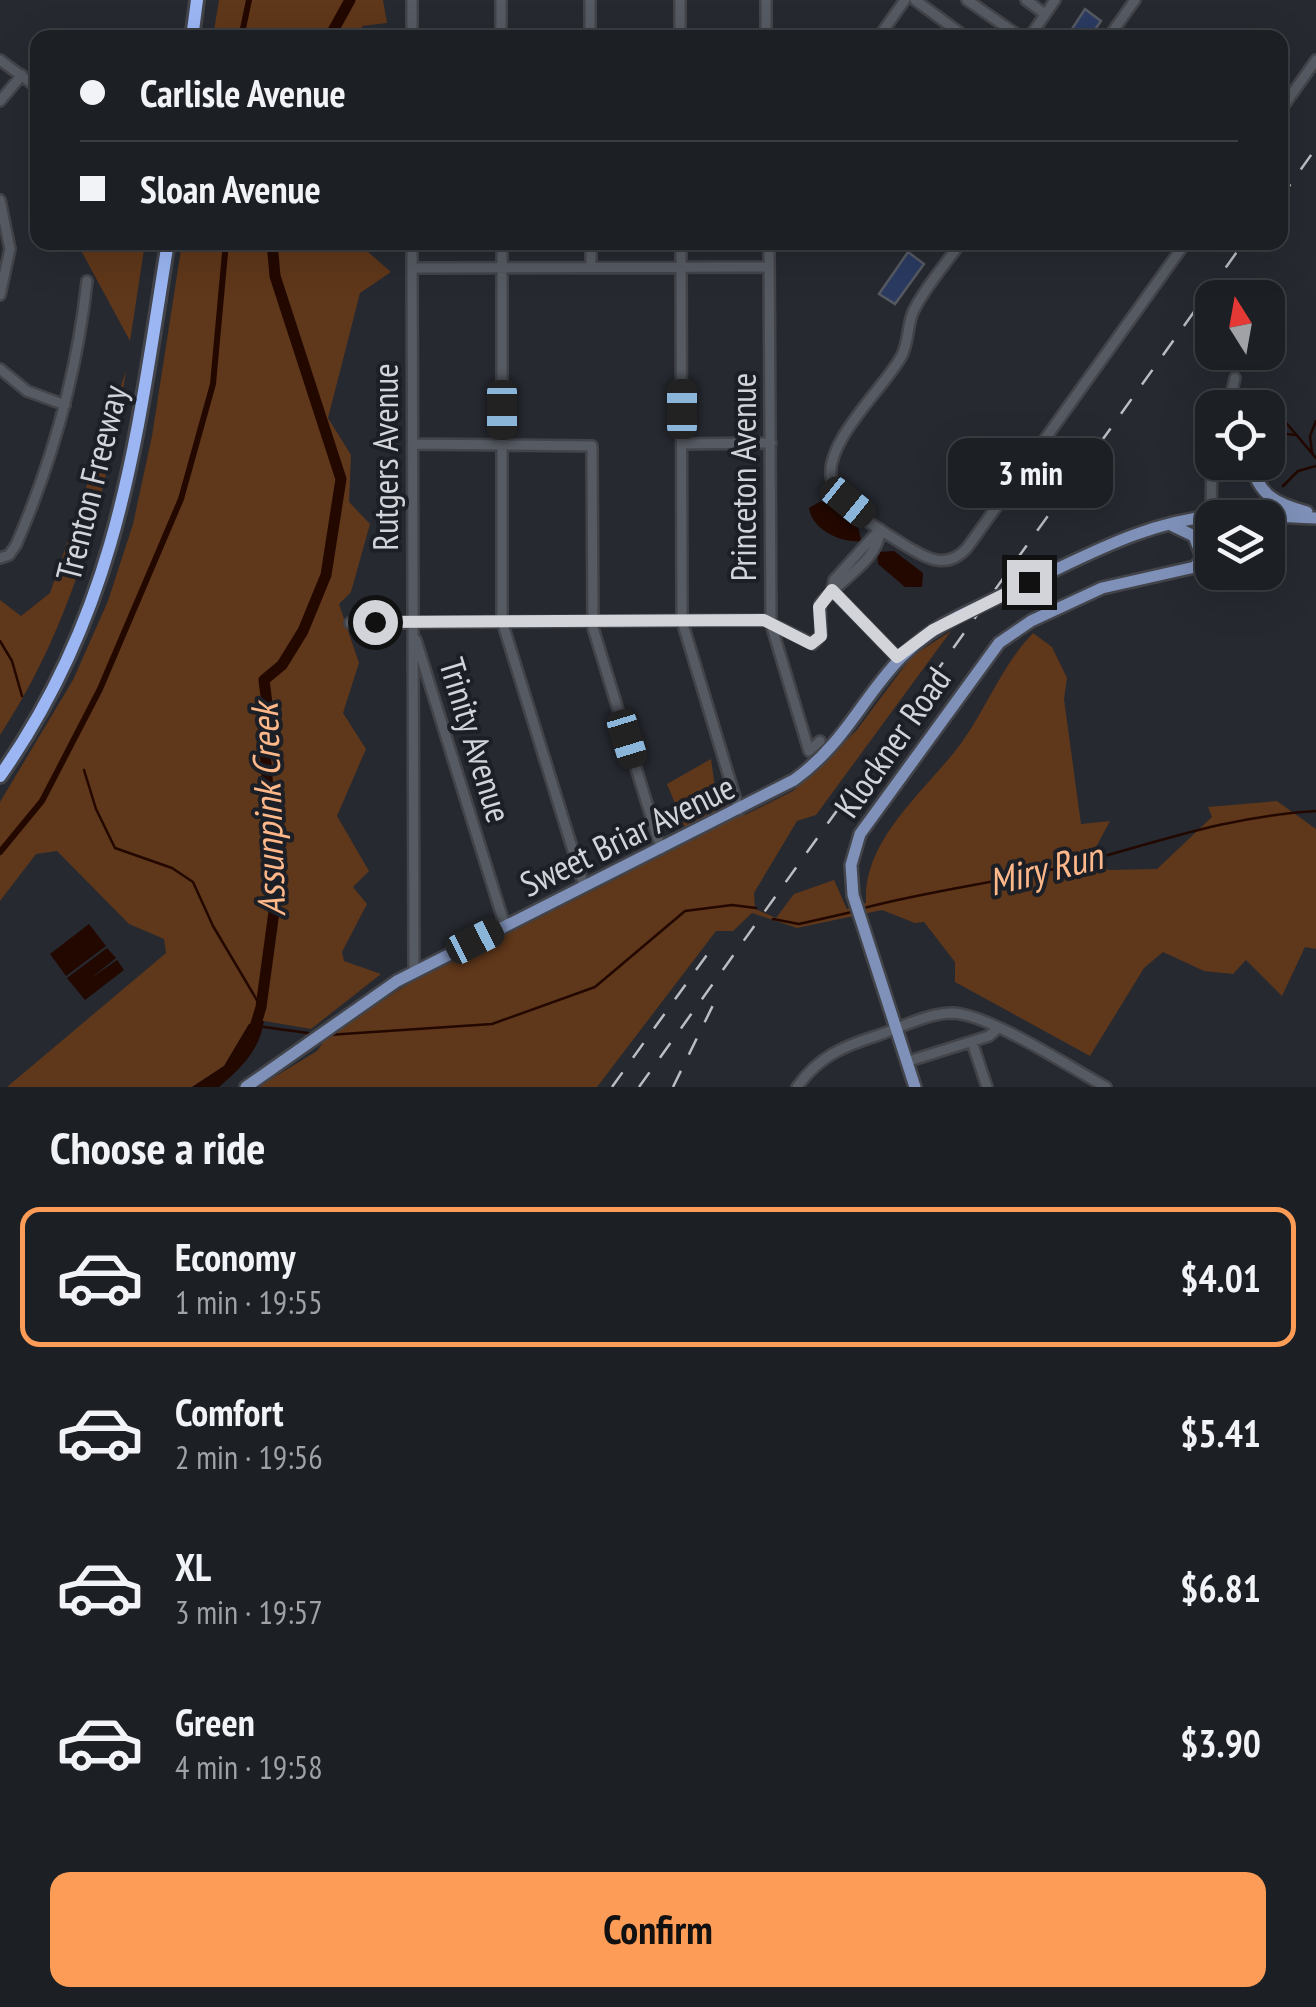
<!DOCTYPE html>
<meta charset="utf-8">
<style>
:root{--surface:#1c1f24;--page:#292c31;--text:#f1f3f6;--muted:#a0a2a6;--line:#3a3d41;--accent:#fd9c57}
body{margin:0;font-family:"PT Sans Narrow",sans-serif;background:var(--page);color:var(--text);height:100vh;display:flex;flex-direction:column;font-size:38px;white-space:nowrap}
*{box-sizing:border-box;margin:0}
p{font-size:32px;color:var(--muted)}
.icon{flex:none;width:55px;height:55px;fill:none;stroke:currentColor;stroke-width:2;stroke-linecap:round;stroke-linejoin:round}
.map{position:relative;height:1087px;overflow:hidden}
.side{display:flex;flex-direction:column;background:var(--surface);flex:1}
.side>*{flex:none}
.top-card{position:absolute;left:30px;top:30px;width:1258px;height:220px;border-radius:20px;box-shadow:0 10px 40px #0002,0 0 0 2px var(--line);display:grid;align-content:center;height:220px;padding:0 50px;background:var(--surface)}
.needle{width:65px;rotate:349deg}
.controls{position:absolute;left:1195px;top:280px;display:grid;gap:20px}
.controls a{display:grid;place-items:center;width:90px;height:90px;border-radius:20px;background:var(--surface);box-shadow:0 10px 40px #0002,0 0 0 2px var(--line);font-size:50px}
.end{position:absolute;width:45px;height:45px;margin:-22px;border:12px solid #d2d4d9;background:#111;box-shadow:0 0 0 5px #111}
.from{border-radius:50%}
.bubble{position:absolute;height:70px;border-radius:20px;background:var(--surface);box-shadow:0 10px 40px #0002,0 0 0 2px var(--line);font-size:32px;font-weight:700;line-height:70px;text-align:center}
.car{position:absolute;width:30px;height:60px;margin:-30px -15px;border-radius:12px;box-shadow:0 0 8px 2px #0007;background:linear-gradient(#222 24%,#8ab4d8 0 40%,#222 0 76%,#8ab4d8 0 86%,#222 0)}
.top-card b{display:flex;align-items:center;gap:35px;height:95px;font-size:38px}
.top-card b+b{border-top:2px solid var(--line)}
.top-card i{width:25px;height:25px;background:var(--text)}
ul{padding:0;list-style:none}
li{display:flex;align-items:center;gap:30px;height:140px;margin:0 20px 15px;padding:0 30px;border:5px solid transparent;border-radius:20px}
li div{flex:1}
li b{display:block;font-size:38px}
li em{font-style:normal;font-weight:700}
li.selected{border-color:var(--accent)}
li>.icon{width:90px;height:90px;stroke-width:1.5}
h2{padding:0 50px;font-size:45px;line-height:120px}
.action{display:flex;gap:20px;margin-top:auto;padding:20px 50px}
.action a{flex:1;height:115px;border-radius:20px;background:var(--accent);color:#111;font-size:40px;font-weight:700;line-height:115px;text-align:center}
.map>svg:first-child{display:block}
.green{fill:#5f371a}
.water{fill:#230800}
.lines{fill:none;stroke-linecap:round;stroke-linejoin:round}
.stream{stroke:#230800;stroke-width:2.5}
.canal{stroke:#230800;stroke-width:6}
.river{stroke:#230800;stroke-width:11}
.building{fill:#2a3a61;stroke:#555961;stroke-width:2.5}
.minor-casing{stroke:#42444a;stroke-width:14}
.major-casing{stroke:#42444a;stroke-width:16}
.highway-casing{stroke:#42444a;stroke-width:18}
.minor{stroke:#565a62;stroke-width:9}
.major{stroke:#7f91b9;stroke-width:11}
.highway{stroke:#9bb6f3;stroke-width:12}
.rail{stroke:#bbbdc2;stroke-width:2.5;stroke-dasharray:18 18;stroke-linecap:butt}
.major-bridge-casing{stroke:#42444a;stroke-width:16;stroke-linecap:butt}
.major-bridge{stroke:#7f91b9;stroke-width:11}
.route{stroke:#d2d4d9;stroke-width:12}
.labels{text-anchor:middle;dominant-baseline:central;stroke-width:8;stroke-linejoin:round;paint-order:stroke}
.street-label{font-size:35px;fill:#d2d4d9;stroke:#1c1f26}
.water-label{font-size:38px;font-style:italic;fill:#feb88a;stroke:#1c1f26}
</style>
<div class="map">
<svg width="1316" height="1087" viewBox="0 0 1316 1087">
<rect width="100%" height="100%" fill="#262930"/>
<!-- green -->
<path class="green" d="M219 0H383L387 23 362 26V37H213Z
M77 243H145L130 341Z
M182 243H367L368 252 391 272 360 293 328 418 351 455 349 502 370 524 351 592 339 604 359 663 343 713 366 749 337 816 369 871 353 887 367 904 342 952 344 961 381 974 311 1029 264 1021 249 1024 224 1066 192 1087H7L166 953 164 939 129 924 57 851 36 854 0 901V802L73 680 108 601 133 524 152 436Z
M126 371C106 498 72 626 0 735V600L21 616 50 593Z
M951 631 816 815 797 821 754 893 755 909 776 918 794 894 834 880 847 909 866 903C862 839 927 790 962 742 987 707 1002 665 1033 633L1052 647 1067 678 1064 699 1081 824 1110 821 1095 849 1108 870 1157 869 1212 817 1208 807 1277 801 1316 829V949L1305 947 1282 996 1246 960 1233 974 1204 971 1163 952 1144 968 1090 1056 955 982V962L924 922 915 923 882 910 797 928 752 913 733 931H716L597 1087H258L317 1051 327 1037 411 982 626 874 686 830 667 784 711 759 717 802 745 815 793 791 856 731 912 656Z"/>
<!-- water -->
<path class="water" d="M821 501C843 508 859 517 861 541 841 543 812 530 809 508Z
M894 551 923 573 922 587H905L878 564 877 552Z
M89 924 106 946 66 976 50 954Z
M107 948 116 958 90 979 117 960 124 970 85 1000 67 978Z
M264 1021C259 1051 242 1067 219 1087H192L224 1066 249 1024Z"/>
<g class="lines">
<!-- stream -->
<path class="stream" d="M1279 399 1282 418 1316 458
M1268 432 1296 435
M1312 453 1310 436 1316 421
M1283 486 1298 471 1316 466
M0 641 12 661 22 696
M84 770 96 809 115 848 172 868 193 882 213 926 261 1007
M864 908C936 889 1011 881 1083 862 1164 840 1231 816 1316 811
M773 919 799 924 852 912
M264 1027 315 1034
M328 1035 492 1024 595 987 685 911 732 905 756 908"/>
<!-- canal -->
<path class="canal" d="M241 38 249 0
M0 852 42 801 100 689 181 499 213 384 226 242"/>
<!-- river -->
<path class="river" d="M329 38 350 0
M253 1034 261 1007 276 897 265 750 268 712 264 680 282 665 303 631 326 575 341 479 275 276 272 242"/>
</g>
<!-- building -->
<path class="building" d="M1085 9 1101 21 1089 38H1066Z
M908 252 924 264 895 304 879 294Z"/>
<g class="lines">
<defs>
<path id="minor" d="M412 0V38
M501 0V38
M590 0V38
M680 0V38
M766 0V38
M915 0 967 38
M967 0 1022 38
M1026 0 1045 14
M878 38 905 0
M1029 38 1055 0
M1108 38 1135 0
M0 60 38 88
M0 101 22 75
M1280 111 1316 60
M0 200 10 249 0 295
M412 242 414 972
M502 242V621L584 886
M591 242V267
M681 242 682 621 739 810
M769 242 771 624 809 751 820 741
M877 242H883
M961 242C946 264 924 288 913 312 907 326 909 343 901 357 884 388 821 445 832 481 840 509 883 531 906 546 928 559 947 570 967 548L1186 242
M412 268 769 267
M0 369 27 391 65 405
M1228 408 1235 378
M413 444 592 446 593 628 661 849
M682 444 771 443
M1211 516 1212 451
M0 558 9 555 16 545C53 460 77 373 87 281
M832 590 897 657
M832 590 834 580 880 529
M350 623 764 620 813 644 821 635 820 604C837 582 881 559 880 529
M416 640 505 926
M972 1042 987 1087
M906 1062 989 1036 997 1029
M797 1087C819 1056 844 1046 879 1035 902 1027 928 1013 953 1013 989 1014 1071 1068 1106 1087"/>
<path id="major" d="M1251 462C1258 495 1276 504 1307 512
M1169 524 1194 536 1203 560
M1059 568C1109 544 1158 521 1214 516 1248 513 1282 517 1316 518
M246 1087 397 981 794 780C865 729 872 658 959 616
M915 1087 853 895 851 865 860 834 999 643 1031 621 1102 588 1195 567 1209 549 1211 516"/>
<path id="highway" d="M192 38 197 0
M0 776C120 606 136 440 168 242"/>
</defs>
<!-- minor casing -->
<use href="#minor" class="minor-casing"/>
<!-- major casing -->
<use href="#major" class="major-casing"/>
<!-- highway casing -->
<use href="#highway" class="highway-casing"/>
<!-- minor -->
<use href="#minor" class="minor"/>
<!-- major -->
<use href="#major" class="major"/>
<!-- highway -->
<use href="#highway" class="highway"/>
<!-- rail -->
<path class="rail" d="M1280 199 1316 148
M612 1087 714 945
M639 1087 1244 242
M673 1087 717 997"/>
<defs>
<path id="major-bridge" d="M959 616 1059 568"/>
</defs>
<!-- major-bridge casing -->
<use href="#major-bridge" class="major-bridge-casing"/>
<!-- major-bridge -->
<use href="#major-bridge" class="major-bridge"/>
</g>
<g class="lines">
<!-- route -->
<path class="route" d="M375 622 764 620 811 644 821 636 819 607 832 590 897 657 933 630 1029 582"/>
</g>
<g class="labels">
<!-- street labels -->
<g class="street-label">
<text transform="translate(385 457) rotate(-90)">Rutgers Avenue</text>
<text transform="translate(743 477) rotate(-90)">Princeton Avenue</text>
<text transform="translate(91 483) rotate(-76)">Trenton Freeway</text>
<text transform="translate(476 740) rotate(73)">Trinity Avenue</text>
<text transform="translate(892 742) rotate(-55)">Klockner Road</text>
<text transform="translate(627 835) rotate(-26)">Sweet Briar Avenue</text>
</g>
<!-- water labels -->
<g class="water-label">
<text transform="translate(267 810) rotate(-92)">Assunpink Creek</text>
<text transform="translate(1045 868) rotate(-14)">Miry Run</text>
</g>
</g>
</svg>
<div class="controls">
<a><svg class="needle" viewBox="-14 -14 28 28"><path d="M0-13l5 13h-10z" fill="#e53935"/><path d="M0 13l5-13h-10z" fill="#a0a2a6"/></svg></a>
<a><svg class="icon" aria-label="locate" viewBox="0 0 24 24"><circle cx="12" cy="12" r="6"/><path d="M12 2v4M12 18v4M2 12h4M18 12h4"/></svg></a>
<a><svg class="icon" aria-label="layers" viewBox="0 0 24 24"><path d="M12 4l9 5-9 5-9-5zM3 14l9 5 9-5"/></svg></a>
</div>
<i class="end from" style="left:375px;top:622px"></i>
<i class="end" style="left:1029px;top:582px"></i>
<div class="bubble" style="left:948px;top:438px;width:165px">3 min</div>
<i class="car" style="left:682px;top:409px;rotate:0deg"></i>
<i class="car" style="left:502px;top:410px;rotate:180deg"></i>
<i class="car" style="left:848px;top:502px;rotate:129deg"></i>
<i class="car" style="left:627px;top:739px;rotate:163deg"></i>
<i class="car" style="left:475px;top:941px;rotate:63deg"></i>
<div class="top-card">
<b><i class="from"></i>Carlisle Avenue</b>
<b><i></i>Sloan Avenue</b>
</div>
</div>
<section class="side">
<h2>Choose a ride</h2>
<ul>
<li class="selected"><svg class="icon" aria-label="car" viewBox="0 0 24 24"><path d="M5 17H2v-5l4-1 3-4h7l3 4 3 1v5h-3M9 17h6M6 11h13"/><circle cx="7" cy="17" r="2"/><circle cx="17" cy="17" r="2"/></svg><div><b>Economy</b><p>1 min · 19:55</p></div><em>$4.01</em></li>
<li><svg class="icon" aria-label="car" viewBox="0 0 24 24"><path d="M5 17H2v-5l4-1 3-4h7l3 4 3 1v5h-3M9 17h6M6 11h13"/><circle cx="7" cy="17" r="2"/><circle cx="17" cy="17" r="2"/></svg><div><b>Comfort</b><p>2 min · 19:56</p></div><em>$5.41</em></li>
<li><svg class="icon" aria-label="car" viewBox="0 0 24 24"><path d="M5 17H2v-5l4-1 3-4h7l3 4 3 1v5h-3M9 17h6M6 11h13"/><circle cx="7" cy="17" r="2"/><circle cx="17" cy="17" r="2"/></svg><div><b>XL</b><p>3 min · 19:57</p></div><em>$6.81</em></li>
<li><svg class="icon" aria-label="car" viewBox="0 0 24 24"><path d="M5 17H2v-5l4-1 3-4h7l3 4 3 1v5h-3M9 17h6M6 11h13"/><circle cx="7" cy="17" r="2"/><circle cx="17" cy="17" r="2"/></svg><div><b>Green</b><p>4 min · 19:58</p></div><em>$3.90</em></li>
</ul>
<div class="action"><a>Confirm</a></div>
</section>
